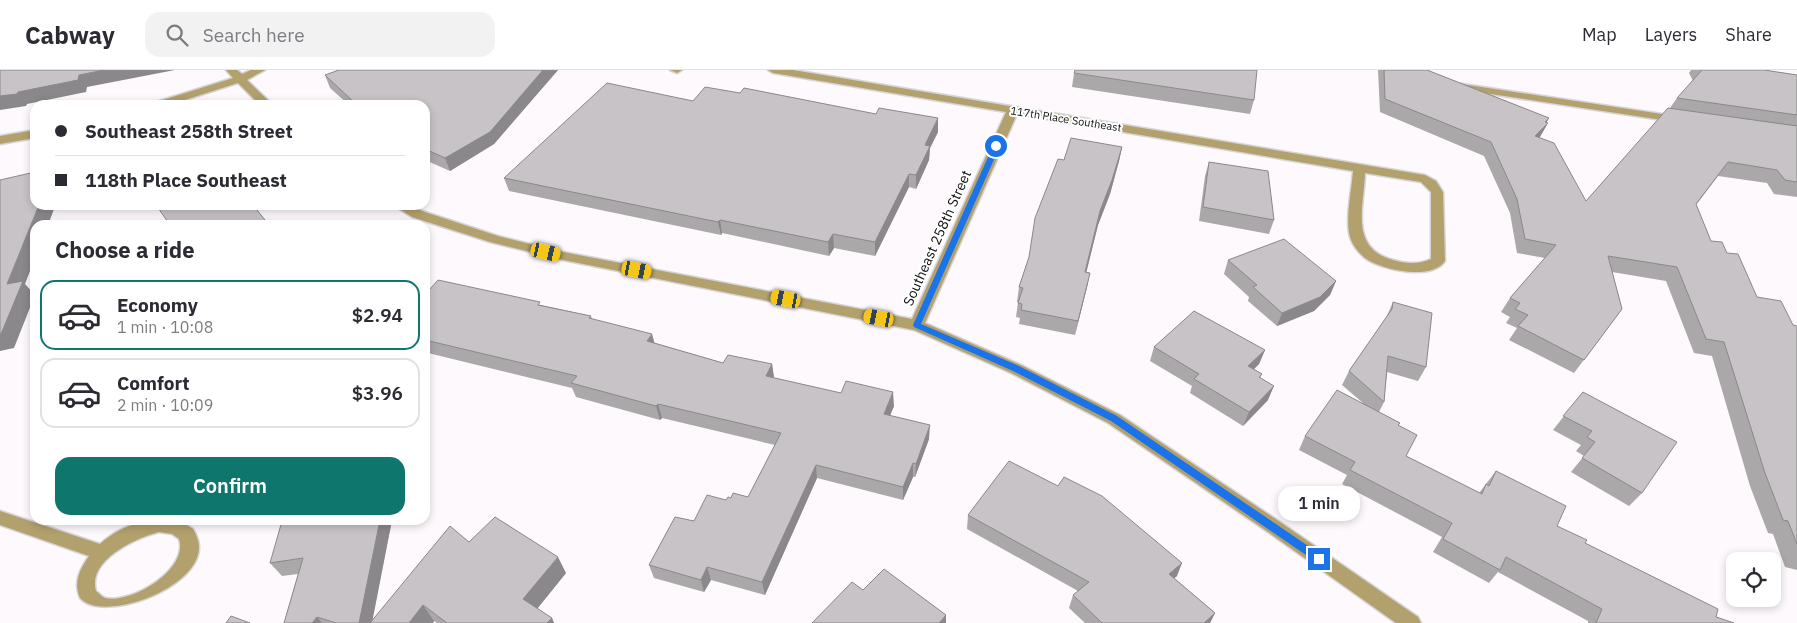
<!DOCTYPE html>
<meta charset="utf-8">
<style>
:root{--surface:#fff;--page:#f2f2f3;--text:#2b2b33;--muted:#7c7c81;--line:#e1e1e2;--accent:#0f766e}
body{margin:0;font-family:"IBM Plex Sans",sans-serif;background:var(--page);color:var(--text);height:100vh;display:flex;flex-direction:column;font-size:19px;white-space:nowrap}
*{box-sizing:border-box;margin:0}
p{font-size:16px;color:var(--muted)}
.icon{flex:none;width:28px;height:28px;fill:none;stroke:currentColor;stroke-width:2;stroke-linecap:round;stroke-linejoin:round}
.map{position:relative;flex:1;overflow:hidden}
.side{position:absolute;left:30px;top:150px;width:400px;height:305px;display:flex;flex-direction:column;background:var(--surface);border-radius:15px;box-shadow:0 2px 8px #0003}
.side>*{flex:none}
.banner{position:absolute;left:30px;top:30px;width:400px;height:110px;border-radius:15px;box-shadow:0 2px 8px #0003;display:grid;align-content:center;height:110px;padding:0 25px;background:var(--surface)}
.controls{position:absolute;left:1726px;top:482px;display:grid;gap:10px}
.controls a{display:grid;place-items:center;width:55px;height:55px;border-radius:10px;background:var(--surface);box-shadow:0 2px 8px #0003;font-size:25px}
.end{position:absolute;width:22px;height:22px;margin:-11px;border:6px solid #1a73e8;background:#fff;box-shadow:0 0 0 2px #fff}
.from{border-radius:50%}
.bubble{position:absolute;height:35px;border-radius:15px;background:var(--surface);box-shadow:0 2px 8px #0003;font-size:16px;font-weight:600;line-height:35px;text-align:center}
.car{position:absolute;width:15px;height:30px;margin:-15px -8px;border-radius:6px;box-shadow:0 0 4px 1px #0007;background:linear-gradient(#f5c518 24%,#345 0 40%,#f5c518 0 76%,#345 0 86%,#f5c518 0)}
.banner b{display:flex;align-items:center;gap:18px;height:48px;font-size:19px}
.banner b+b{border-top:1px solid var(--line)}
.banner i{width:12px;height:12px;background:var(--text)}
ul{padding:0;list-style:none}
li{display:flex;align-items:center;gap:15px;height:70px;margin:0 10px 8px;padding:0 15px;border:2px solid var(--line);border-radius:15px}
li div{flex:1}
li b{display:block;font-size:19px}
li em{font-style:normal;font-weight:600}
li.active{border-color:var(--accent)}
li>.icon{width:45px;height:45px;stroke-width:1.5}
h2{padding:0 25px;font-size:22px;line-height:60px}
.primary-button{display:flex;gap:10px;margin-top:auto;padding:10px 25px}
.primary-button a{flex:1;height:58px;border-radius:15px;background:var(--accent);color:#fff;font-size:20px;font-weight:600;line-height:58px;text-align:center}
header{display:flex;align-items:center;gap:30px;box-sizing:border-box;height:70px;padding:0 25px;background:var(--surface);border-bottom:1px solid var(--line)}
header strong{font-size:24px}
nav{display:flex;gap:28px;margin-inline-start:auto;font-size:18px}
.search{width:350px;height:45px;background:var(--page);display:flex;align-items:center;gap:12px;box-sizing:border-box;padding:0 18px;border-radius:15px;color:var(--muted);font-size:19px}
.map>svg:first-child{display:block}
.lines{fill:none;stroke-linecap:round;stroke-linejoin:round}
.minor-casing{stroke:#d7d4d7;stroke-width:3}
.minor{fill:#b2a16d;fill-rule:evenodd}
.wall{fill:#aba8aa}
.shaded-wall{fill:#8b888b}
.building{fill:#c7c3c6;stroke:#8b888b}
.route{fill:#1a73e8}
.labels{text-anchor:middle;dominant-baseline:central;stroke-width:4;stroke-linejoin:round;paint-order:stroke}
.far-street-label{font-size:11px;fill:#100f10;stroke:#fff}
.street-label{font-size:14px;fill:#100f10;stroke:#fff}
</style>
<header>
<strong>Cabway</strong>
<div class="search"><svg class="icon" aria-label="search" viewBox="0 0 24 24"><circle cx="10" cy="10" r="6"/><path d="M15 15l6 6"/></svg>Search here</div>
<nav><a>Map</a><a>Layers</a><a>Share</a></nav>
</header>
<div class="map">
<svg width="1797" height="553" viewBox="0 0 1797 553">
<rect width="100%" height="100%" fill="#fdf9fd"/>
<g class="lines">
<defs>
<path id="minor" d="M226 0H237L242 4 251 0H265L247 10 273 35H260L238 13 169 35H151L153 33 233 8Z
M670 0H682L677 3Z
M768 0H793L1425 105 1436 111 1443 122 1445 191C1432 211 1381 200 1365 188 1359 183 1354 177 1351 170 1344 153 1352 119 1353 101L1017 44 925 253 1021 295 1120 345 1280 452 1418 547 1421 553H1396L1268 462 1108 353 1011 303 914 260 563 190 490 172 412 147 393 135H409L422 141 498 166 563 182 912 249 1006 42 773 3ZM1365 103 1421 112 1431 122V189C1420 194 1406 194 1393 190 1349 178 1364 137 1365 103Z
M1455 13 1682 47 1688 50 1682 53 1451 18 1449 16Z
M35 60V68L0 74V66Z
M0 441 100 474C120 456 149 446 176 450 182 451 188 456 193 459 196 464 199 471 199 477 199 520 101 553 80 528 73 512 80 499 89 486L0 455ZM159 462 172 464 179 469C189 499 132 534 105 528 102 527 99 523 96 521 87 490 136 468 159 462Z"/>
</defs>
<!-- minor casing -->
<use href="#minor" class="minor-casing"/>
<!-- minor -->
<use href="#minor" class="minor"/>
</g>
<!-- wall -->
<path class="wall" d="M339 0H558L494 74 450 101 425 90V35H349L330 18 325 5Z
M1378 0H1427L1549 48 1546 53H1548L1539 67 1586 131 1670 38 1677 28 1693 11 1689 3 1691 0H1764L1797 5V127L1774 124 1767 113 1718 106 1696 135 1711 171 1727 183 1757 227 1793 255 1797 256V500L1785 497 1773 464 1768 463 1750 416 1712 286 1694 283 1666 211 1612 202 1622 239 1574 303 1509 270 1517 258 1506 253 1510 247 1501 242 1510 228 1545 188 1517 183 1510 143 1484 86 1380 42Z
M1074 3 1254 30 1250 44 1072 17Z
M693 31 938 62 930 78 929 90 916 119 909 117 875 186 834 178 829 186 722 163 721 165 509 121 504 108Z
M1122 77 1119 91 1110 124 1098 155 1086 202 1090 203 1087 217 1075 265 1019 254 1020 248 1016 247 1018 232H1017L1019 217 1029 187 1064 90Z
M1209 92 1274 150 1269 164 1199 151 1205 106Z
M1228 190 1336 211 1330 225 1314 241 1277 256 1248 231 1249 227 1224 204Z
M425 218 541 235 591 246 592 249 655 273 723 293 772 294 774 308 894 336 890 345 929 369 915 407H913L903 430 817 408 765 525 711 510 704 522 654 508 649 495 694 451 726 430 731 428 748 427 775 375 662 348 660 350 576 327 572 318 428 283 425 286Z
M1393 232 1426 297 1418 311 1387 302 1384 332 1379 342 1398 355 1406 386 1479 423 1496 401 1557 456 1585 473 1716 547 1734 553H1588V551L1498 502 1489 513 1433 482 1442 467 1342 414 1347 405 1299 380 1305 366 1363 333 1342 315 1349 301 1386 248Z
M1154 277 1265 280 1259 294 1254 299 1262 304 1260 308 1268 330 1243 356 1190 323 1192 316 1150 291Z
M1583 322 1642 423 1629 436 1571 402 1584 386 1576 381 1581 375 1553 360Z
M968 445 1177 506 1174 508 1215 543 1210 553H1085L1069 538 1073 525 1078 521 967 459Z
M290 450H392L372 550 469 472 566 503 537 539 552 548 554 553H437L434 551 433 553H284L298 504 282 506 270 493Z"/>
<!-- shaded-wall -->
<path class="shaded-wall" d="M104 0H175L87 17 86 22 27 34 26 36 0 40V26L79 5Z
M543 0H558L494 74 450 101 445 88Z
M938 48V62L930 78 929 90 916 119V105L925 75Z
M1549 48 1544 57 1548 53 1540 67 1527 79 1535 66 1545 52Z
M1122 77 1119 91 1110 124 1098 155 1083 216 1085 202 1100 141Z
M909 104V117L875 186V172Z
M39 135H69L54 139 48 155H35V188L25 214 35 225 14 278 0 281V264L7 214Z
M720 150 722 163 721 165 718 152Z
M833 164 834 178 829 186 828 172Z
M1090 203 1087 217 1075 265 1078 251Z
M1336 211 1330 225 1314 241 1277 256 1282 243Z
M652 264 656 278 647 271Z
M425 277 428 283 425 286Z
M1265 280 1259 294 1243 310 1248 296Z
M772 294 774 308 766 306Z
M1274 316 1268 330 1243 356 1249 342Z
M893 322 894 336 885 358 884 344Z
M658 334 662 348 660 350 656 336Z
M930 355 929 369 915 407 916 394Z
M913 393V407L903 430V417Z
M816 395 817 408 765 525 762 512Z
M380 450H392L372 553H359Z
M558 487 566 503 532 545 523 529Z
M1182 493 1177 506 1164 517 1169 504Z
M707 497 711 510 704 522 701 510Z
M423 535 434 551 433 553H409Z
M1215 543 1210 553H1204Z
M946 545V553H939Z
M317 547 322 553H312Z
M552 548 554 553H547Z"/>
<!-- building -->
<path class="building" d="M0 0H104L79 5 78 10 18 22 17 24 0 26Z
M339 0H543L490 62 445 88 425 79V35H357L325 5Z
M1075 0H1257L1254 30 1074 3Z
M1384 0H1427L1549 48 1545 52 1548 53 1535 66 1554 73 1586 131 1668 38 1797 56V112L1785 110 1777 100 1728 92 1696 134 1711 171 1722 172 1727 183 1738 184 1757 227 1781 231 1793 255 1797 256V474L1788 451 1783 450 1765 403 1724 272 1706 269 1677 197 1608 186 1622 239 1584 290 1518 256 1528 245 1515 239 1520 233 1510 228 1556 175 1525 169 1517 129 1491 72 1385 29Z
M1702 0H1764L1797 5V45L1677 28Z
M607 13 693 31 705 17 740 23 744 18 876 44 879 38 938 48 925 75 930 76 916 105 909 104 875 172 833 164 828 172 720 150 718 152 504 108Z
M1071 68 1122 77 1112 110 1100 141 1085 202 1090 203 1078 251 1021 240 1022 234 1018 233 1023 218 1019 217 1029 187 1035 148 1058 89 1064 90Z
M1209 92 1268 101 1274 150 1203 137Z
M35 102V135H39L7 214 23 211 1 264H0V110Z
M156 135H253L269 155H170Z
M1284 169 1336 211 1320 227 1282 243 1253 217 1257 215 1228 190Z
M438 210 540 232 538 235 591 246 589 248 652 264 647 271 723 293 728 285 772 294 766 306 841 323 846 311 893 322 884 344 930 355 916 394 913 393 903 417 816 395 762 512 707 497 701 510 649 495 675 447 694 451 707 425 726 430 728 427 731 428 733 423 748 427 781 363 658 334 656 336 571 313 577 306 425 270V218L430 219Z
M1393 232 1432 243 1426 297 1388 286 1384 332 1349 301 1392 239Z
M1194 241 1265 280 1248 296 1262 304 1259 307 1274 316 1249 342 1194 309 1199 304 1154 277Z
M1337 320 1400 353 1398 355 1417 365 1406 386 1482 424 1486 414 1489 416 1496 401 1566 436 1557 456 1587 470 1585 473 1718 539 1716 547 1734 553H1596L1602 539 1506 487 1500 500 1443 469 1452 453 1350 400 1355 392 1305 366Z
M1583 322 1677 372 1642 423 1582 388 1595 372 1587 367 1592 361 1563 346Z
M1009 391 1058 416 1064 407 1102 426 1182 493 1169 504 1215 543 1204 553H1102L1073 525 1089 512 968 445Z
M495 447 558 487 523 529 552 548 547 553H447L423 535 409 553H370L450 456 469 472Z
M290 450H380L359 553H336L317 547 312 553H284L303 488 270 493 282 451Z
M884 499 946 545 939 553H812L852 512 863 520Z
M231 546 250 553H226Z"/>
<!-- route -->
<path class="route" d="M996 74 1000 76 921 254 1019 296 1117 346 1323 486V492H1316L1111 351 1013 301 914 257 913 255 993 76Z"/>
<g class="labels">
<!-- far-street labels -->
<g class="far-street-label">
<text transform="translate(1066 49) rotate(9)">117th Place Southeast</text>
</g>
<!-- street labels -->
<g class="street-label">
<text transform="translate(937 168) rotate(-66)">Southeast 258th Street</text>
</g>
</g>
</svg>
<div class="controls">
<a><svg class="icon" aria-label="locate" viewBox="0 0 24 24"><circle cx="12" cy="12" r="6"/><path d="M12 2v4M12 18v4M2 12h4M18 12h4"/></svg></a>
</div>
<i class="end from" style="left:996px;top:76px"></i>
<i class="end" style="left:1319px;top:489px"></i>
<div class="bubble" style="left:1278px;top:416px;width:82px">1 min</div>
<i class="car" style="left:546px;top:182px;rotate:103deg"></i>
<i class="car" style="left:637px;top:200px;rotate:101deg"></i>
<i class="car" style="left:786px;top:229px;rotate:281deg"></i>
<i class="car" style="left:879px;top:248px;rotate:281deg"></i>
<div class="banner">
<b><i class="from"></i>Southeast 258th Street</b>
<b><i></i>118th Place Southeast</b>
</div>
<section class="side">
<h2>Choose a ride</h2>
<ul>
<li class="active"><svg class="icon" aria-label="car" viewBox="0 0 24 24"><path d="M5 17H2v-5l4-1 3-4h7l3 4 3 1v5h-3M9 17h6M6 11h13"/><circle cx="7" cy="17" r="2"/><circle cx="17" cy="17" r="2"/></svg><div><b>Economy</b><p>1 min · 10:08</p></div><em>$2.94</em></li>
<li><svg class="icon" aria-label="car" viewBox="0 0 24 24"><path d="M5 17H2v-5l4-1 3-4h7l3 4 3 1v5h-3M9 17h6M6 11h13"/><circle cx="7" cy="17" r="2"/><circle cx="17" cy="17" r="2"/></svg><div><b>Comfort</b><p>2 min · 10:09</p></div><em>$3.96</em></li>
</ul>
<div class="primary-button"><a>Confirm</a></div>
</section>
</div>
